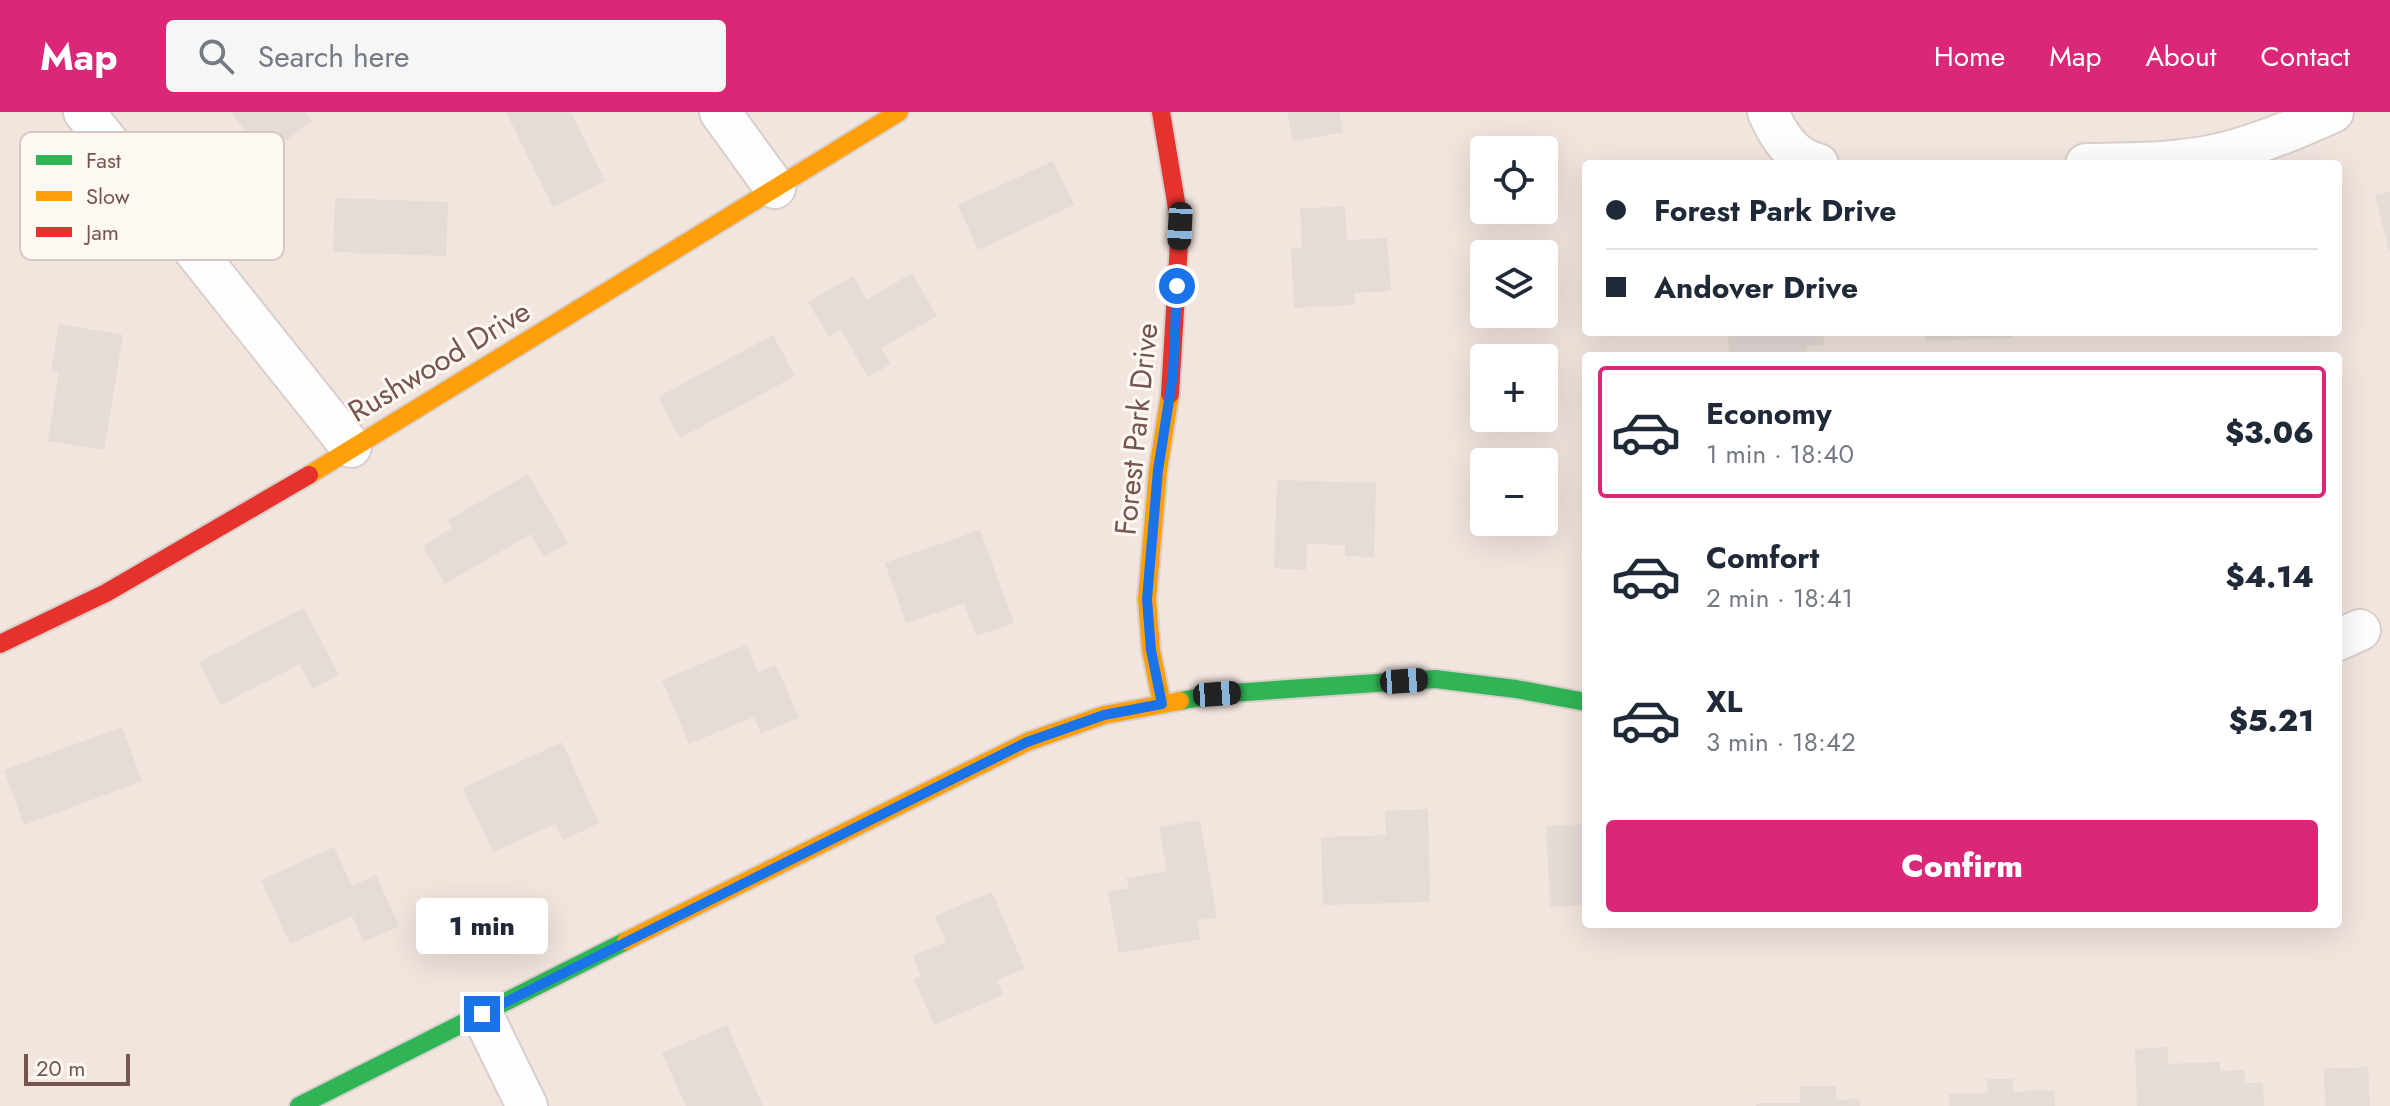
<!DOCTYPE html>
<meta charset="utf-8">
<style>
:root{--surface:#fff;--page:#f6f6f7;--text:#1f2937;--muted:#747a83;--line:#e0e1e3;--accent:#db2777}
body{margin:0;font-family:Jost,sans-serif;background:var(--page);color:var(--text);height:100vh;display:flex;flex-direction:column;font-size:30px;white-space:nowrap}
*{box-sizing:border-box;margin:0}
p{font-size:26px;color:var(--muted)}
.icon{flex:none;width:44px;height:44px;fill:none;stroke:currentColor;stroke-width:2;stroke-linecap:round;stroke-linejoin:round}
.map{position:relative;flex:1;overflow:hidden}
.details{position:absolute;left:1582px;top:240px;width:760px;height:576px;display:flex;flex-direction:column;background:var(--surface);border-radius:8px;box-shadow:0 8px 32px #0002}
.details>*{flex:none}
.top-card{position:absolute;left:1582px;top:48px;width:760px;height:176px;border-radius:8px;box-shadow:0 8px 32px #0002;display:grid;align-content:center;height:176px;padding:0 24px;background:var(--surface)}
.buttons{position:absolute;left:1470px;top:24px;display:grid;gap:16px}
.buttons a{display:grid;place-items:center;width:88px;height:88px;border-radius:8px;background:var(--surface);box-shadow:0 8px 32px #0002;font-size:40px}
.scale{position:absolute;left:24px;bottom:20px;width:106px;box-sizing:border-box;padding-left:8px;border:4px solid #77554f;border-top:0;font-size:22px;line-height:28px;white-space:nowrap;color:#77554f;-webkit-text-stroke:6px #fef8f3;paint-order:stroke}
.end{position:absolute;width:36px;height:36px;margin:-18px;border:10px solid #1a73e8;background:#fff;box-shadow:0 0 0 4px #fff}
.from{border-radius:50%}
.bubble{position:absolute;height:56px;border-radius:8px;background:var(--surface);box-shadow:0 8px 32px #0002;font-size:26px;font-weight:800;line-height:56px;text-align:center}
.car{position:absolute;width:24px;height:48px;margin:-24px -12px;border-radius:10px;box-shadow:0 0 6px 2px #0007;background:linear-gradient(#222 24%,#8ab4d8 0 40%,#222 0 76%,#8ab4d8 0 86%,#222 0)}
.top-card b{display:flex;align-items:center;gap:28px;height:76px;font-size:30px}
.top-card b+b{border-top:2px solid var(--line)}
.top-card i{width:20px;height:20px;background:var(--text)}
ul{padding:14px 0 0;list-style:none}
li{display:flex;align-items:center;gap:24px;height:132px;margin:0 16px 12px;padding:0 8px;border:4px solid transparent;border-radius:8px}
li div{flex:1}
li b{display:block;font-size:30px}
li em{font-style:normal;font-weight:800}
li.current{border-color:var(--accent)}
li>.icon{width:72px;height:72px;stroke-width:1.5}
.cta{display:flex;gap:16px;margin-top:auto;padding:16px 24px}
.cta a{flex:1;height:92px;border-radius:8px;background:var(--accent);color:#fff;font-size:32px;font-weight:800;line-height:92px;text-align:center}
header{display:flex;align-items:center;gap:48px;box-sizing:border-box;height:112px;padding:0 40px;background:var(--accent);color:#fff}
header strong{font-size:38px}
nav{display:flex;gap:44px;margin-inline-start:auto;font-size:28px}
.search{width:560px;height:72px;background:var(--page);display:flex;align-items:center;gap:20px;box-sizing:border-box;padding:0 28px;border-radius:8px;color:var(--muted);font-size:30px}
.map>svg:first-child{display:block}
.residential{fill:#f1e5de;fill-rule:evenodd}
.building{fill:#e5dbd7}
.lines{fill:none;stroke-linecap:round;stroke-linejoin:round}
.street-casing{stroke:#d8cfcc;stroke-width:44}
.fast-casing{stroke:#d8cfcb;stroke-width:22}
.slow-casing{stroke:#d8cfcb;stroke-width:22}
.jam-casing{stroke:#d8cfcb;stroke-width:22}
.street{stroke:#fefdfd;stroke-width:40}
.fast{stroke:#30b455;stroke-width:18}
.slow{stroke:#ff9f0a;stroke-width:18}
.jam{stroke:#e5322d;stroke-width:18}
.route{stroke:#1a73e8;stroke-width:10}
.labels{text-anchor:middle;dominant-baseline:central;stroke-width:6;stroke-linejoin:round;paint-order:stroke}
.street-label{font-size:30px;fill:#77554f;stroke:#fef8f3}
.key{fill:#fef8f3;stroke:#d6c7c2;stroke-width:2}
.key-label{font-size:22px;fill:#77554f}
</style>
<header>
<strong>Map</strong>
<div class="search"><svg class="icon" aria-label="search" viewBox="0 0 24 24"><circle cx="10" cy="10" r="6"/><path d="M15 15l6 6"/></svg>Search here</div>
<nav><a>Home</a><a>Map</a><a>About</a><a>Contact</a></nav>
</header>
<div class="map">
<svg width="2390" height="994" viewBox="0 0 2390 994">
<rect width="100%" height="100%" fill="#f8f4f0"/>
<!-- residential -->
<path class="residential" d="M0 0H2390V994H0ZM1484 38H1544V98H1484ZM1586 52H2338V220H1586ZM1484 142H1544V202H1484ZM1586 244H2338V812H1586ZM1484 246H1544V306H1484ZM1484 350H1544V410H1484Z"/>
<!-- building -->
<path class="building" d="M231 0H305L312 9 264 44Z
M506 0H571L605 69 553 95Z
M1287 0H1339L1343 20 1293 30Z
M1053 49 1074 93 978 138 958 93Z
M2390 80V138H2389L2375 83Z
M335 86 448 90 446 144 333 140Z
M1345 94 1347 128 1387 126 1391 179 1354 181 1355 193 1294 196 1291 136H1302L1300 97Z
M912 161 937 204 881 236 891 252 868 265 841 218 829 225 808 190 853 164 867 188Z
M59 212 123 223 104 338 48 329 59 260 51 259Z
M1728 220H1823L1824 233 1806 234 1807 244H1729Z
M1925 220H2011L2012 226 1925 229Z
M773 223 795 264 680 326 658 285Z
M528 362 568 431 544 445 531 422 445 472 423 434 452 416 448 408Z
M1277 368 1376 371 1374 445 1345 444V433L1307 432 1306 458 1274 456Z
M980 418 1014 511 976 524 964 491 906 511 885 451Z
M304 496 339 563 312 577 300 552 221 593 199 550Z
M746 533 758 560 776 553 799 606 761 621 754 605 689 632 662 568Z
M122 615 142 669 24 713 4 658Z
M562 630 599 711 563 728 555 712 493 740 463 676Z
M1428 697 1430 790 1323 793 1321 725 1386 723 1385 699Z
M1200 708 1217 806 1197 808 1200 827 1119 841 1108 780 1129 776 1126 766 1167 759 1159 715Z
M1586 712V793L1550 795 1546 714Z
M334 735 352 774 376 763 399 814 364 830 352 804 290 832 261 768Z
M992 780 1025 857 997 868 1003 883 934 913 914 867 921 864 913 844 946 830 935 804Z
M727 913 763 994H686L662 941Z
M2168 935V952L2220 950V959L2244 958 2245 971H2263L2264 994H2137L2135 937Z
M2368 955 2370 994H2325L2324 957Z
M1987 967H2013V980L2054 978 2055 994H1949V982L1988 981Z
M1800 974H1836V988L1860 987V994H1756V991H1800Z"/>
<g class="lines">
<defs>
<path id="street" d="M84 0 351 335
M720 0 775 76
M1768 0C1778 23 1792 46 1818 52
M2086 52C2132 51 2178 52 2223 41 2260 32 2298 16 2333 0
M2338 528 2360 518
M482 902 527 994"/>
<path id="fast" d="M1180 589 1217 582 1435 567 1516 577 1586 590
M299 994 626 829"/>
<path id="slow" d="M309 363 899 0
M1162 592 1151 538 1147 487 1158 358 1170 282
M626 829 1027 630 1104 603 1180 589"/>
<path id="jam" d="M1161 0 1180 114 1170 282
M0 532 106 481 309 363"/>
</defs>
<!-- street casing -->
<use href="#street" class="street-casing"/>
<!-- fast casing -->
<use href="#fast" class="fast-casing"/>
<!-- slow casing -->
<use href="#slow" class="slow-casing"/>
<!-- jam casing -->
<use href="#jam" class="jam-casing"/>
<!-- street -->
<use href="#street" class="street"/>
<!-- fast -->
<use href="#fast" class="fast"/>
<!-- slow -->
<use href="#slow" class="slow"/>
<!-- jam -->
<use href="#jam" class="jam"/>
</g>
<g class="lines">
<!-- route -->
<path class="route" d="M482 902 1027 630 1104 603 1162 592 1151 538 1147 487 1158 358 1173 263 1177 174"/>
</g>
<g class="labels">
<!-- street labels -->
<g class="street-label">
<text transform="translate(439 249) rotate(-31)">Rushwood Drive</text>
<text transform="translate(1136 317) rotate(-84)">Forest Park Drive</text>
</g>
</g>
<!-- legend -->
<rect x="20" y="20" width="264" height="128" rx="12" class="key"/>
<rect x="36" y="43" width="36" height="10" fill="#30b455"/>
<rect x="36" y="79" width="36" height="10" fill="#ff9f0a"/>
<rect x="36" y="115" width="36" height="10" fill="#e5322d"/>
<g class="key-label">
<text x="86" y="56">Fast</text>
<text x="86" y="92">Slow</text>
<text x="86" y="128">Jam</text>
</g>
</svg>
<div class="buttons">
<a><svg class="icon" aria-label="locate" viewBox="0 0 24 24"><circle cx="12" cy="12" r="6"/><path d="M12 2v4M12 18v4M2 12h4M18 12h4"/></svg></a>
<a><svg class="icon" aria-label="layers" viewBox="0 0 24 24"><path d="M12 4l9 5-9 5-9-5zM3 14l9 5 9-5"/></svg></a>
<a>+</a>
<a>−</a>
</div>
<div class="scale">20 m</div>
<i class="end from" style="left:1177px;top:174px"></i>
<i class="end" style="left:482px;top:902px"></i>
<div class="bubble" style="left:416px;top:786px;width:132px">1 min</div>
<i class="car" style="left:1180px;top:114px;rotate:183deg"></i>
<i class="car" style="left:1404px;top:569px;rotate:86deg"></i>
<i class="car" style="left:1217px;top:582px;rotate:86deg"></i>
<div class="top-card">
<b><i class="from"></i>Forest Park Drive</b>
<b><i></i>Andover Drive</b>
</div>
<section class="details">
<ul>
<li class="current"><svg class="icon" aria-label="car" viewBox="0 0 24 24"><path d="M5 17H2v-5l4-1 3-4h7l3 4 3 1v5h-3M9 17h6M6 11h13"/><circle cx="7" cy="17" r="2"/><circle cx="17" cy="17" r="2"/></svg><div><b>Economy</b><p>1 min · 18:40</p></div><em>$3.06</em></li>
<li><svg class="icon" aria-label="car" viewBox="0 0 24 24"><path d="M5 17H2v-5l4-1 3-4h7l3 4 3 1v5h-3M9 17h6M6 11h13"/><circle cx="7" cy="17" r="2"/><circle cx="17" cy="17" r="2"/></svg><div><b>Comfort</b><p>2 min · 18:41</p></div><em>$4.14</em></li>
<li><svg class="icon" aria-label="car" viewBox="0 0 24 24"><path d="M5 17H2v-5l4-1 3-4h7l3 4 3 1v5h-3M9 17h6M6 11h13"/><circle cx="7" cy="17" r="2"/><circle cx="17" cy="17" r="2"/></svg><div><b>XL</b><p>3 min · 18:42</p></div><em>$5.21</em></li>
</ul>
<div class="cta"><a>Confirm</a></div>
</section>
</div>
